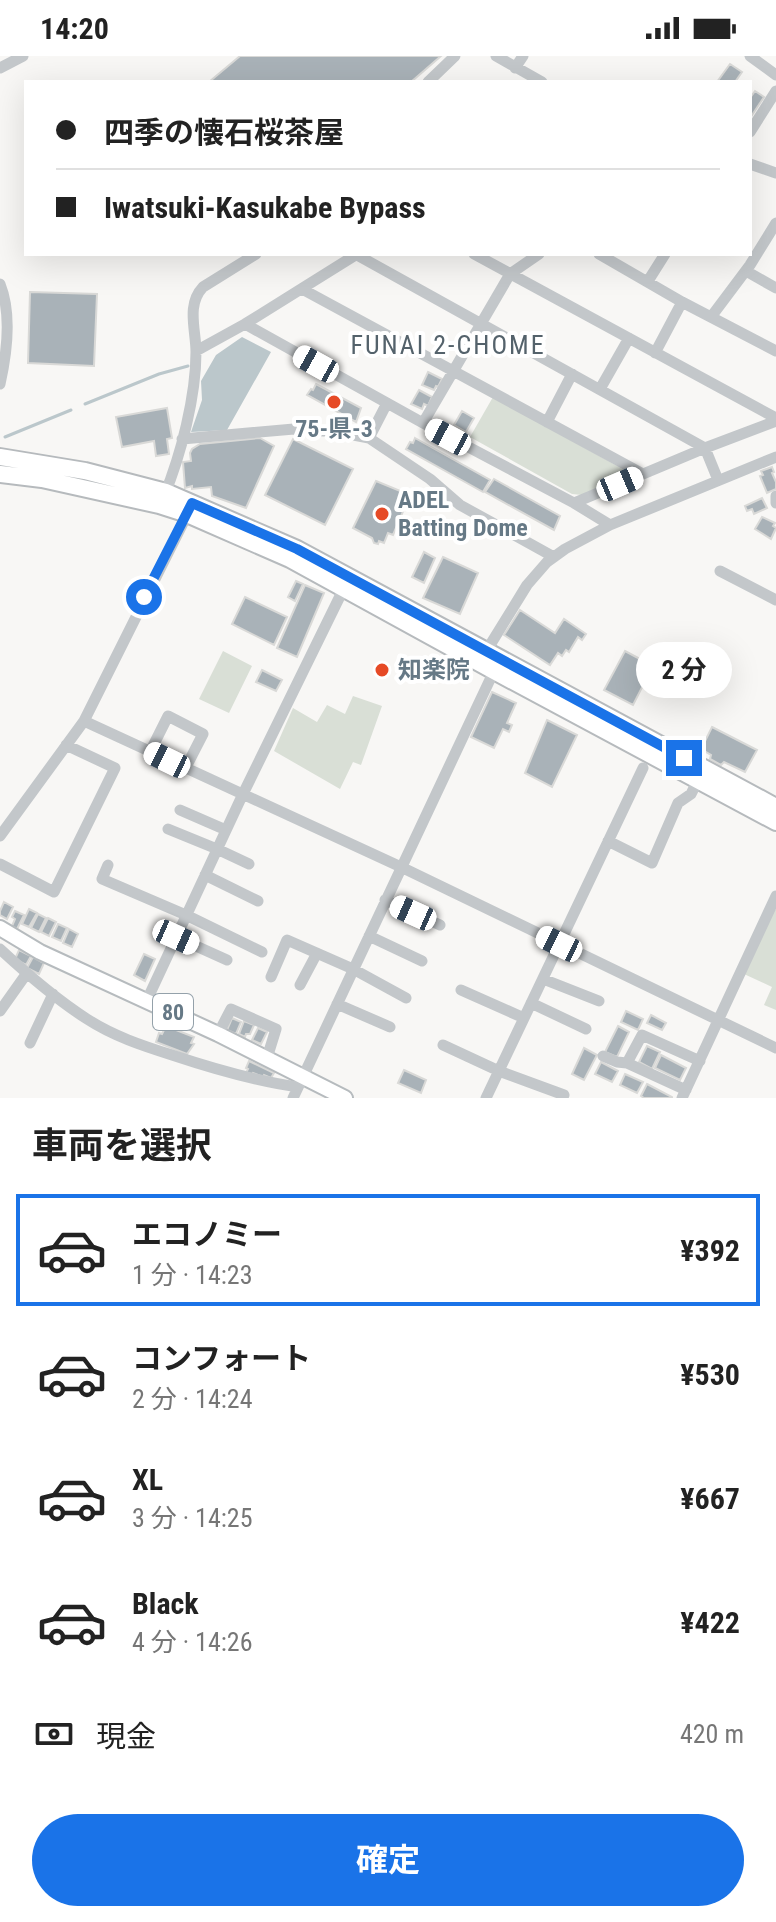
<!DOCTYPE html>
<html lang="ja">
<meta charset="utf-8">
<style>
:root{--surface:#fff;--page:#f6f6f6;--text:#222;--muted:#767676;--line:#e0e0e0;--accent:#1a73e8}
body{margin:0;font-family:"Roboto Condensed","Noto Sans JP",sans-serif;background:var(--page);color:var(--text);height:100vh;display:flex;flex-direction:column;font-size:30px;white-space:nowrap}
*{box-sizing:border-box;margin:0}
p{font-size:26px;color:var(--muted)}
.icon{flex:none;width:44px;height:44px;fill:none;stroke:currentColor;stroke-width:2;stroke-linecap:round;stroke-linejoin:round}
.map{position:relative;height:1042px;overflow:hidden}
.sheet{display:flex;flex-direction:column;background:var(--surface);flex:1}
.sheet>*{flex:none}
.guide{position:absolute;left:24px;top:24px;width:728px;height:176px;border-radius:0px;box-shadow:0 8px 32px #0002;display:grid;align-content:center;height:176px;padding:0 32px;background:var(--surface)}
.end{position:absolute;width:36px;height:36px;margin:-18px;border:10px solid #1a73e8;background:#fff;box-shadow:0 0 0 4px #fff}
.from{border-radius:50%}
.bubble{position:absolute;height:56px;border-radius:28px;background:var(--surface);box-shadow:0 8px 32px #0002;font-size:26px;font-weight:700;line-height:56px;text-align:center}
.car{position:absolute;width:24px;height:48px;margin:-24px -12px;border-radius:10px;box-shadow:0 0 6px 2px #0007;background:linear-gradient(#fff 24%,#345 0 40%,#fff 0 76%,#345 0 86%,#fff 0)}
.guide b{display:flex;align-items:center;gap:28px;height:76px;font-size:30px}
.guide b+b{border-top:2px solid var(--line)}
.guide i{width:20px;height:20px;background:var(--text)}
ul{padding:0;list-style:none}
li{display:flex;align-items:center;gap:24px;height:112px;margin:0 16px 12px;padding:0 16px;border:4px solid transparent;border-radius:0px}
li div{flex:1}
li b{display:block;font-size:30px}
li em{font-style:normal;font-weight:700}
li.current{border-color:var(--accent)}
li>.icon{width:72px;height:72px;stroke-width:1.5}
h2{padding:0 32px;font-size:36px;line-height:96px}
.pay{display:flex;align-items:center;gap:20px;height:88px;padding:0 32px;font-size:30px}
.pay p{margin-inline-start:auto}
.button{display:flex;gap:16px;margin-top:auto;padding:16px 32px}
.button a{flex:1;height:92px;border-radius:48px;background:var(--accent);color:#fff;font-size:32px;font-weight:700;line-height:92px;text-align:center}
.status{display:flex;justify-content:space-between;align-items:center;height:56px;padding:0 40px;background:var(--surface);direction:ltr}
.status svg{height:22px;fill:currentColor}
.map>svg:first-child{display:block}
.green{fill:#d9dfd6}
.water{fill:#bbc7cb}
.lines{fill:none;stroke-linecap:round;stroke-linejoin:round}
.stream{stroke:#bbc7cb;stroke-width:3}
.building{fill:#a9b2b8;stroke:#d9d9d7;stroke-width:2}
.major-casing{stroke:#b6bbbe;stroke-width:18}
.highway-casing{stroke:#b6babd;stroke-width:20}
.minor{stroke:#c3c7ca;stroke-width:11}
.major{stroke:#fff;stroke-width:14}
.highway{stroke:#fff;stroke-width:16}
.route{stroke:#1a73e8;stroke-width:10}
.poi-dot{fill:#e64a26;stroke:#fff;stroke-width:3}
.labels{text-anchor:middle;dominant-baseline:central;stroke-width:8;stroke-linejoin:round;paint-order:stroke}
.shield{fill:#fff;stroke:#94a1aa;stroke-width:2}
.shield-label{font-size:22px;font-weight:bold;fill:#667986}
.poi-label{font-size:24px;font-weight:bold;fill:#667986;stroke:#fff;text-anchor:start}
.neighbourhood-label{font-size:26px;letter-spacing:2px;fill:#54626b;stroke:#fff}
</style>
<div class="status"><b>14:20</b><svg viewBox="0 0 49 12"><path d="M0 12V9h3v3zM5 12V6h3v6zM10 12V3h3v9zM15 12V0h3v12zM26 1h20v11H26zM47 4h2v5h-2z"/></svg></div>
<div class="map">
<svg width="776" height="1042" viewBox="0 0 776 1042">
<rect width="100%" height="100%" fill="#f8f7f5"/>
<!-- green -->
<path class="green" d="M493 341 628 416V420L582 439 572 438 470 381Z
M223 595 252 610 229 657 199 643Z
M353 640 382 650 361 709 353 706 340 733 274 695 293 652 317 666 327 649 345 658Z
M774 853 776 854V954L764 949 772 931 744 918Z"/>
<!-- water -->
<path class="water" d="M242 281 271 296 227 374 191 376 202 344 201 325 216 299Z"/>
<g class="lines">
<!-- stream -->
<path class="stream" d="M85 348 159 318 188 310
M5 381 71 354"/>
</g>
<!-- building -->
<path class="building" d="M240 0H441L411 26H209Z
M730 8 742 16 735 26H717Z
M755 35 764 41 750 62V42Z
M30 236 97 238 94 310 28 307Z
M428 316 442 323 438 331 436 330 434 334 422 329Z
M316 328 361 352 356 366 307 339 311 333 313 334Z
M419 334 432 341 428 350 424 348 422 353 411 348Z
M167 352 172 382 167 383 169 398 156 400 154 385 122 391 116 361Z
M462 355 474 362 466 376 454 369Z
M260 382 274 390 246 452 212 440 211 431 192 433V430L185 432 183 406 191 405 190 397 192 393 200 388Z
M415 382 490 424 483 436 406 393 410 386 413 387Z
M293 383 353 413 325 469 265 439Z
M772 411 774 416 772 417 776 426V433L767 437 760 420 763 419 761 415Z
M494 423 560 460 554 474 485 436Z
M376 425 410 439 393 479 388 477 384 487 379 485 378 488 374 487 372 482 353 472Z
M762 442 767 452 754 458 752 453 747 455 745 450Z
M762 461 775 467 773 470 776 472 771 483 755 473Z
M424 496 435 502 424 527 412 521Z
M443 501 478 517 460 558 423 542Z
M296 525 303 528 295 545 288 541Z
M305 529 324 537 297 601 277 592Z
M245 541 287 561 274 589 232 568Z
M520 554 555 577 564 563 586 578 582 584 578 581 569 596 566 594 562 600 558 597 550 609 504 579Z
M625 595 653 610 633 649 604 634Z
M262 614 282 624 276 635 256 626Z
M492 636 516 647 507 667 512 669 509 676 503 673 494 692 471 681Z
M547 664 577 679 552 731 525 717Z
M712 671 757 694 745 716 724 706 721 709 710 703 711 699 701 693Z
M4 846 13 851 7 863 0 859V855Z
M29 853 37 857 29 871 22 868Z
M15 855 24 859 17 873 12 870 15 863 12 861Z
M38 858 46 862 39 876 31 872Z
M48 862 56 866 49 880 41 876Z
M58 868 67 872 61 885 52 881Z
M69 873 78 878 72 891 63 887Z
M19 894 31 900 26 909 15 903Z
M144 898 155 903 145 925 134 919Z
M33 901 44 907 39 918 27 912Z
M626 955 643 963 638 974 621 966Z
M651 959 666 967 662 974 647 967Z
M232 962 241 966 236 978 227 974Z
M244 965 254 969 250 978H246L245 981 239 978Z
M166 970 194 981 191 987 194 988 187 998 156 986 159 977 162 978Z
M618 970 629 976 617 1001 605 996Z
M258 972 267 976 261 988 252 984Z
M647 990 660 996 652 1013 639 1006Z
M584 992 597 999 584 1024 572 1018Z
M661 999 686 1012 680 1024 655 1012Z
M249 1005 274 1017 271 1022 264 1019 263 1021 253 1017 252 1019 246 1017 248 1013 246 1012Z
M601 1006 618 1015 612 1026 595 1018Z
M404 1014 426 1024 421 1037 398 1027Z
M625 1018 643 1026 637 1037 620 1029Z
M647 1028 672 1041V1042H644L641 1040Z"/>
<g class="lines">
<defs>
<path id="major" d="M0 872 40 896 218 978 345 1042"/>
<path id="highway" d="M0 401 85 415 166 436 297 493 776 751
M0 418 42 423 159 449 187 458 290 503 494 615 776 766"/>
</defs>
<!-- major casing -->
<use href="#major" class="major-casing"/>
<!-- highway casing -->
<use href="#highway" class="highway-casing"/>
<!-- minor -->
<path class="minor" d="M496 0 542 26
M750 0 776 19
M0 12 23 0
M515 12 523 0
M428 26 455 0
M750 76 776 35
M750 108 776 117
M474 198 776 362
M599 198 682 246 776 295
M357 199 705 392 718 424
M746 215 776 232
M648 225 665 198
M0 228C12 258 7 297 0 328
M302 233 643 418
M711 261 750 209 776 167
M245 268 423 367 574 447 610 469
M196 295 245 268 357 198
M655 297 682 246
M600 333 629 282
M547 366 572 318
M423 367 510 218 539 198
M369 382 387 347
M182 383 294 373 338 376 369 382 430 423 460 449 554 501
M164 440C181 399 196 340 196 296 196 274 186 249 203 231L256 198
M776 440V447
M574 447 705 392 776 365
M720 515 776 544
M487 594 527 529 547 506 565 493 610 469 776 401
M84 665 401 811 776 992
M150 696 168 660 203 678 185 713
M180 754 226 774
M168 773 217 793 249 808
M0 780 84 665 189 455
M608 785 652 807 678 747 691 738 698 724
M0 808 54 836 115 712 66 689
M108 809 102 823 186 859 262 896
M205 819 258 845
M385 844 440 869
M369 880 422 905
M176 881 227 904
M0 893C27 918 56 943 87 963 113 980 143 990 172 999 214 1013 255 1025 298 1031
M271 921 287 884 353 913 406 942
M543 923 599 945
M300 929 317 897
M461 934 524 962
M147 944 242 740 344 532
M531 947 586 973
M337 948 390 971
M0 955 27 917
M218 978 231 953 276 973 267 1002
M30 987 53 938
M443 989 499 1015 564 1039
M603 1000 617 1006 627 1007
M686 1034 627 1007 642 979 700 1005
M293 1042 494 615
M486 1042 643 712
M682 1042 776 840"/>
<!-- major -->
<use href="#major" class="major"/>
<!-- highway -->
<use href="#highway" class="highway"/>
</g>
<g class="lines">
<!-- route -->
<path class="route" d="M144 541 192 447 297 493 684 702"/>
</g>
<!-- markers -->
<g class="poi-dot">
<circle cx="334" cy="346" r="8"/>
<circle cx="382" cy="458" r="8"/>
<circle cx="382" cy="614" r="8"/>
</g>
<g class="labels">
<!-- shield labels -->
<rect class="shield" x="153" y="938" width="40" height="36" rx="6"/>
<g class="shield-label">
<text x="173" y="956">80</text>
</g>
<!-- poi labels -->
<g class="poi-label">
<text x="334" y="373" text-anchor="middle">75-県-3</text>
<text x="398" y="444">ADEL<tspan x="398" dy="28">Batting Dome</tspan></text>
<text x="398" y="614">知楽院</text>
</g>
<!-- neighbourhood labels -->
<g class="neighbourhood-label">
<text x="448" y="289">FUNAI 2-CHOME</text>
</g>
</g>
</svg>
<i class="end from" style="left:144px;top:541px"></i>
<i class="end" style="left:684px;top:702px"></i>
<div class="bubble" style="left:636px;top:586px;width:96px">2 分</div>
<i class="car" style="left:316px;top:308px;rotate:299deg"></i>
<i class="car" style="left:448px;top:381px;rotate:298deg"></i>
<i class="car" style="left:620px;top:428px;rotate:67deg"></i>
<i class="car" style="left:167px;top:704px;rotate:296deg"></i>
<i class="car" style="left:413px;top:857px;rotate:294deg"></i>
<i class="car" style="left:176px;top:881px;rotate:114deg"></i>
<i class="car" style="left:559px;top:888px;rotate:296deg"></i>
<div class="guide">
<b><i class="from"></i>四季の懐石桜茶屋</b>
<b><i></i>Iwatsuki-Kasukabe Bypass</b>
</div>
</div>
<section class="sheet">
<h2>車両を選択</h2>
<ul>
<li class="current"><svg class="icon" aria-label="car" viewBox="0 0 24 24"><path d="M5 17H2v-5l4-1 3-4h7l3 4 3 1v5h-3M9 17h6M6 11h13"/><circle cx="7" cy="17" r="2"/><circle cx="17" cy="17" r="2"/></svg><div><b>エコノミー</b><p>1 分 · 14:23</p></div><em>¥392</em></li>
<li><svg class="icon" aria-label="car" viewBox="0 0 24 24"><path d="M5 17H2v-5l4-1 3-4h7l3 4 3 1v5h-3M9 17h6M6 11h13"/><circle cx="7" cy="17" r="2"/><circle cx="17" cy="17" r="2"/></svg><div><b>コンフォート</b><p>2 分 · 14:24</p></div><em>¥530</em></li>
<li><svg class="icon" aria-label="car" viewBox="0 0 24 24"><path d="M5 17H2v-5l4-1 3-4h7l3 4 3 1v5h-3M9 17h6M6 11h13"/><circle cx="7" cy="17" r="2"/><circle cx="17" cy="17" r="2"/></svg><div><b>XL</b><p>3 分 · 14:25</p></div><em>¥667</em></li>
<li><svg class="icon" aria-label="car" viewBox="0 0 24 24"><path d="M5 17H2v-5l4-1 3-4h7l3 4 3 1v5h-3M9 17h6M6 11h13"/><circle cx="7" cy="17" r="2"/><circle cx="17" cy="17" r="2"/></svg><div><b>Black</b><p>4 分 · 14:26</p></div><em>¥422</em></li>
</ul>
<div class="pay"><svg class="icon" aria-label="cash" viewBox="0 0 24 24"><path d="M3 7h18v10H3z"/><circle cx="12" cy="12" r="2"/></svg>現金<p>420 m</p></div>
<div class="button"><a>確定</a></div>
</section>
